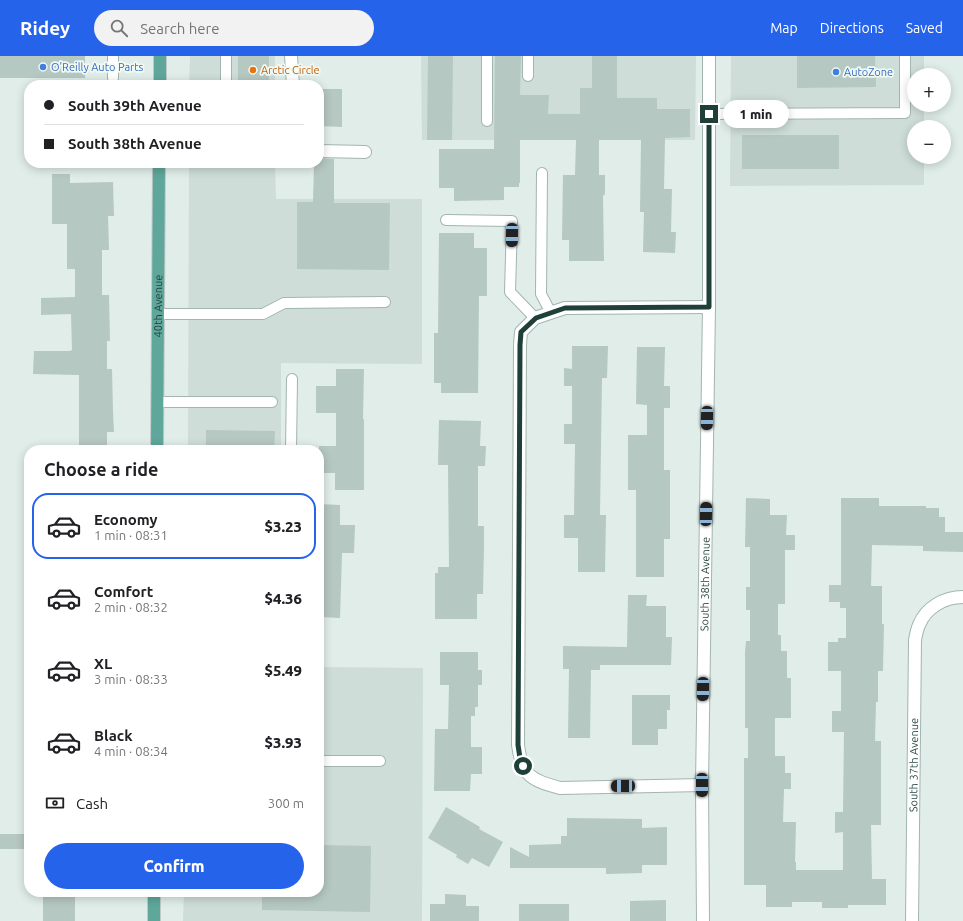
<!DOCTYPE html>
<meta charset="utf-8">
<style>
:root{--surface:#fff;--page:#f2f2f2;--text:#202124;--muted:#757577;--line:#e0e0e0;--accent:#2563eb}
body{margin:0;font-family:Ubuntu,sans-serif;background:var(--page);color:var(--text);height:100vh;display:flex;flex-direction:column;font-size:15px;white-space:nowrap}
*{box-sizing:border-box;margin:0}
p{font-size:13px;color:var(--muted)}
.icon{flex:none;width:22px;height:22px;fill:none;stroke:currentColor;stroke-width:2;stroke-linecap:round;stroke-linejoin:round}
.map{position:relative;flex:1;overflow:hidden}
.drawer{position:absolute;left:24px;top:389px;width:300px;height:452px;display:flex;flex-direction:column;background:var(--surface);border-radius:16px;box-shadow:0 2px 10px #0003}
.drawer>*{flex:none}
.hud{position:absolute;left:24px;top:24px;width:300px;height:88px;border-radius:16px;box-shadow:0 2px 10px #0003;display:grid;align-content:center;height:88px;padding:0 20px;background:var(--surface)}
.buttons{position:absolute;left:907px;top:12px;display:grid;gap:8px}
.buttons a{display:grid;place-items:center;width:44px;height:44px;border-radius:50%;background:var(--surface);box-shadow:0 2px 10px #0003;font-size:20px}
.end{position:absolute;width:18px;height:18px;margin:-9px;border:5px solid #1f3f39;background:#fff;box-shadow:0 0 0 2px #fff}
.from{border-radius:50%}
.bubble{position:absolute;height:28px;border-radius:14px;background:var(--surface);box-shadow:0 2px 10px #0003;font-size:13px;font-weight:800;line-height:28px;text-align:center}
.car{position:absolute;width:12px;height:24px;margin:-12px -6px;border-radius:5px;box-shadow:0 0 3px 1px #0007;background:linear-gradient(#222 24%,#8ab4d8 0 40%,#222 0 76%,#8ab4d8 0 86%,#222 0)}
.hud b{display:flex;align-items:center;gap:14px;height:38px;font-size:15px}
.hud b+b{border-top:1px solid var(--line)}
.hud i{width:10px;height:10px;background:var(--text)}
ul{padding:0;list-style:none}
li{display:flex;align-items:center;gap:12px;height:66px;margin:0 8px 6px;padding:0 12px;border:2px solid transparent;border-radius:16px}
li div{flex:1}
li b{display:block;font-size:15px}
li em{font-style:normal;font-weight:800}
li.active{border-color:var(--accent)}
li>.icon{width:36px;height:36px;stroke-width:1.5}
h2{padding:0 20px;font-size:18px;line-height:48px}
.pay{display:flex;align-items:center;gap:10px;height:44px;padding:0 20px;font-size:15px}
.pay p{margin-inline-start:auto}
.action{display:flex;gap:8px;margin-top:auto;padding:8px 20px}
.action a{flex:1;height:46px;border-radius:24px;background:var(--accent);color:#fff;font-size:16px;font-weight:800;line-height:46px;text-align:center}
header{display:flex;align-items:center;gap:24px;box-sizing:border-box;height:56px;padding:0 20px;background:var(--accent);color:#fff}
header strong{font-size:19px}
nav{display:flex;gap:22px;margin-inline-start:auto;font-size:14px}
.search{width:280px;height:36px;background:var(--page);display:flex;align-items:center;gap:10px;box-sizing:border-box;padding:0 14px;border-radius:22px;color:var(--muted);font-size:15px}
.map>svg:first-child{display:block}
.built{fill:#ceddd7}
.building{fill:#b5c8c1}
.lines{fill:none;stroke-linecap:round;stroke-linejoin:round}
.lane-casing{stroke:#a2b5b0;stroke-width:12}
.street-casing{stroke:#a2b5b0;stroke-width:14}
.primary-casing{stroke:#c0c9c8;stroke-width:14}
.lane{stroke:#fff;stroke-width:10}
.street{stroke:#fff;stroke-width:12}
.primary{stroke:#5fa79b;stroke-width:12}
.route{stroke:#1f3f39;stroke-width:5}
.shop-dot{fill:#3f7fe0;stroke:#f1f9f5;stroke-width:1.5}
.food-dot{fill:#e8710a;stroke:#f1f9f5;stroke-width:1.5}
.labels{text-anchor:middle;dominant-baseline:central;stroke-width:3.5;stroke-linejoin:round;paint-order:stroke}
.shop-label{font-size:11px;fill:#366cbe;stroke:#f1f9f5;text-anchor:start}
.food-label{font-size:11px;fill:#c56008;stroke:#f1f9f5;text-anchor:start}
.street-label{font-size:11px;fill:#1f3f39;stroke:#f1f9f5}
</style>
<header>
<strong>Ridey</strong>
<div class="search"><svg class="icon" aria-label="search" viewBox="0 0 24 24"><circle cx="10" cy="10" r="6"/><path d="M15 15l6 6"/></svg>Search here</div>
<nav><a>Map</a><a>Directions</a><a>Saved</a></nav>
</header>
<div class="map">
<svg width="963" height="865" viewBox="0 0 963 865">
<rect width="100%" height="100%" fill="#e0ede8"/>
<!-- built -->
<path class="built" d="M190 0H275V29H189Z
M421 0H696L695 84H422Z
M731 0H924V19H914V49H924V71H914V101H924V129L730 130Z
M189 107H275L276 143H422V308L281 307V394H188Z
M319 611 423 612 422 865H183L184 836H319Z"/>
<!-- building -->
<path class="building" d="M0 0H85V22H0Z
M238 0H269V27H238Z
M428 0H453L452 84H427Z
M495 0H521L520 39H549L548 58H580V32H592V0H617V42H657V53H690V81L665 82 664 133H672L671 176H676L675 197 643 196 644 156H640L641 84H599V119H605V138L603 140 604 205H569V184H562L563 119H575L576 84H520V127H519V131H504V144L454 145V132H439V93H494Z
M797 0H875L876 31 797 32Z
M319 33H342V71L319 70Z
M742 79H839V113H742Z
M319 102 334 103V147H390L389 214 297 213V146H313L314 107H319Z
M52 118H70V127L113 126 114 160H108L109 194H102V239H109L110 285H107V313H112L113 356 114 376H107V394H79V319L33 318 34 295H70L72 294 71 258 41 259V242L75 241V213H67V168H52Z
M439 177H474V192H487V240H479L478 337H441V327H434V277H438Z
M572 290H608L607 322H602L600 459H606L605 516H578V482H564V459H574L575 388H564V368H572V330H564V312L572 313Z
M637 291H665L664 330H670V352H664V414H670V483H664V521H636V434H628V379H647V349L636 348Z
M336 313H364L363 363H364V434H335V417H319V390H336V357H316V330H336Z
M439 364 481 365 480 390H486L485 410H478V470H484V490L483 538H477V563H435V517H438V511H449L448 409H438Z
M206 374 275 375 274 394H206Z
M746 442 770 443V459H787L786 479H795V494H785V548H778V579H781V595H787V622H791V662H775V700H785V717H791V733H784L783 766H796L795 806H796V814H843V776L835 777V756H843L844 676H832V655H841V615H828V586H838V582H846V552H840V546H829V529H841V442H879V450H926V452H939V461H945V476H963V496L923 495V490L872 489 871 530H882V568H884L883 615H878V646H876L875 685H881V769H871L872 823H886V849H848V852H822V846H792V851H766V829H744V702H748V672H745V597L746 585H750V554H746V531H750V491H745Z
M319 448 340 449V469H355L354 497H342L340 562 321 561V544H319Z
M628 539H647L646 550H666V581H672L671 609H600V614H591L590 682H568L569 613H563V590L627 591Z
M440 596H478V614H482V629H478V651H475V660H471V691H482V718H471L470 735H434L435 673H448L449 629H440Z
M632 639H670V654H667V673H658V689H632Z
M446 751 480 771 479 773 503 786 489 811 472 802 468 808 456 801 457 799 428 782Z
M567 762 642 763V772L667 771V809H642V817L606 818V812H510V791L529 801V789L561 788V780H567Z
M0 778H29V793H0Z
M319 789 371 790 370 856 262 854V836H319Z
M445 838 466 839V850H479V865H430V848H445Z
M43 841H75V865H43Z
M666 844V865H630V845Z
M519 848H569V865H519Z"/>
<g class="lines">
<defs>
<path id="lane" d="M113 0V22
M487 0V65
M528 0V20
M226 29V0
M709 58 905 57V0
M542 117 541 238 551 257
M446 164 512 165 510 236 535 262
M158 258H263L284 247 385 246
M158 346H272
M291 394 292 323
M319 705H380"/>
<g id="street">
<path d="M291 0 293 29"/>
<path d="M319 95 365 96"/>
<path d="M702 729 560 732C532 724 522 721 518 689L520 289 521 276 535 262 565 252 709 251"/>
<path id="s1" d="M703 865 702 729 709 251V0"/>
<path id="s2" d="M912 865 915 584C916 579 917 573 919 569 926 551 945 541 963 541"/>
</g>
<g id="primary">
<path d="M160 29V0"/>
<path id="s3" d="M157 394 159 107"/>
<path d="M154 865V836"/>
</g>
</defs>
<!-- lane casing -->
<use href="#lane" class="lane-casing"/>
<!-- street casing -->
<use href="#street" class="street-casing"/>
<!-- primary casing -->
<use href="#primary" class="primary-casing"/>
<!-- lane -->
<use href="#lane" class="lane"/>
<!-- street -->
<use href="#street" class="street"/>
<!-- primary -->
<use href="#primary" class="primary"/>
</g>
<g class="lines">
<!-- route -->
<path class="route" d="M523 710 520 702 518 689 520 289 521 276 536 262 565 252 709 251V58"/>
</g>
<!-- markers -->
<g class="shop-dot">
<circle cx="43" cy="11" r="4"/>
<circle cx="836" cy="16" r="4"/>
</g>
<circle class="food-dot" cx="253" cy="14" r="4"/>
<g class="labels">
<!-- shop labels -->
<g class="shop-label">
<text x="51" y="11">O'Reilly Auto Parts</text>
<text x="844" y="16">AutoZone</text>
</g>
<!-- food labels -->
<g class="food-label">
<text x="261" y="14">Arctic Circle</text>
</g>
<!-- street labels -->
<g class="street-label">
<text stroke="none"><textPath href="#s3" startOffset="144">40th Avenue</textPath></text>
<text stroke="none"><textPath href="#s1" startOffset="337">South 38th Avenue</textPath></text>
<text stroke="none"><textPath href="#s2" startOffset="156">South 37th Avenue</textPath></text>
</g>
</g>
</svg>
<div class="buttons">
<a>+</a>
<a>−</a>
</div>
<i class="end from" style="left:523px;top:710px"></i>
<i class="end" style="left:709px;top:58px"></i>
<div class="bubble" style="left:723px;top:44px;width:66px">1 min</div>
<i class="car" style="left:512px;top:179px;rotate:181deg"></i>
<i class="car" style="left:707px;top:362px;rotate:181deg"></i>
<i class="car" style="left:706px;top:458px;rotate:1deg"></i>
<i class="car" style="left:703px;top:633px;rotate:181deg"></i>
<i class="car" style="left:702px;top:729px;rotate:180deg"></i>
<i class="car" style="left:623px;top:730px;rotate:269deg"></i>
<div class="hud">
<b><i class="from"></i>South 39th Avenue</b>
<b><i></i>South 38th Avenue</b>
</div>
<section class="drawer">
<h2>Choose a ride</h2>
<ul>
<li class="active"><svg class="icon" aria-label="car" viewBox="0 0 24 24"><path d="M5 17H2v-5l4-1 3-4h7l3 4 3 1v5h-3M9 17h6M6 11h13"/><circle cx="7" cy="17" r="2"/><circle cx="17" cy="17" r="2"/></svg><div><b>Economy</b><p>1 min · 08:31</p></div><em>$3.23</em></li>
<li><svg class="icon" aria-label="car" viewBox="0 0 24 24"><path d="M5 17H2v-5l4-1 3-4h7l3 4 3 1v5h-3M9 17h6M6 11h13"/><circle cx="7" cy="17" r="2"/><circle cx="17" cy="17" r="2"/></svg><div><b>Comfort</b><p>2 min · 08:32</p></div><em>$4.36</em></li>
<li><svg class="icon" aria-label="car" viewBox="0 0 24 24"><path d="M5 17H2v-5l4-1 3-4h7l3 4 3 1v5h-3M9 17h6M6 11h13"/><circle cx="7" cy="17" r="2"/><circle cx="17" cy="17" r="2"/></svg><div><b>XL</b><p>3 min · 08:33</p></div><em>$5.49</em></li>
<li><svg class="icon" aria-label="car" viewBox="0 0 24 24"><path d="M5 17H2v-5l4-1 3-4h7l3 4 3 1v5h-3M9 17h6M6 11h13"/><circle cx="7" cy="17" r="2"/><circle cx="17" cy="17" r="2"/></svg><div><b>Black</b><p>4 min · 08:34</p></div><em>$3.93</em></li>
</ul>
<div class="pay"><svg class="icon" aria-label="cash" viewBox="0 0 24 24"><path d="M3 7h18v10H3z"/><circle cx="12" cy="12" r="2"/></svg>Cash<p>300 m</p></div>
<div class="action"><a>Confirm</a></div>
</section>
</div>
